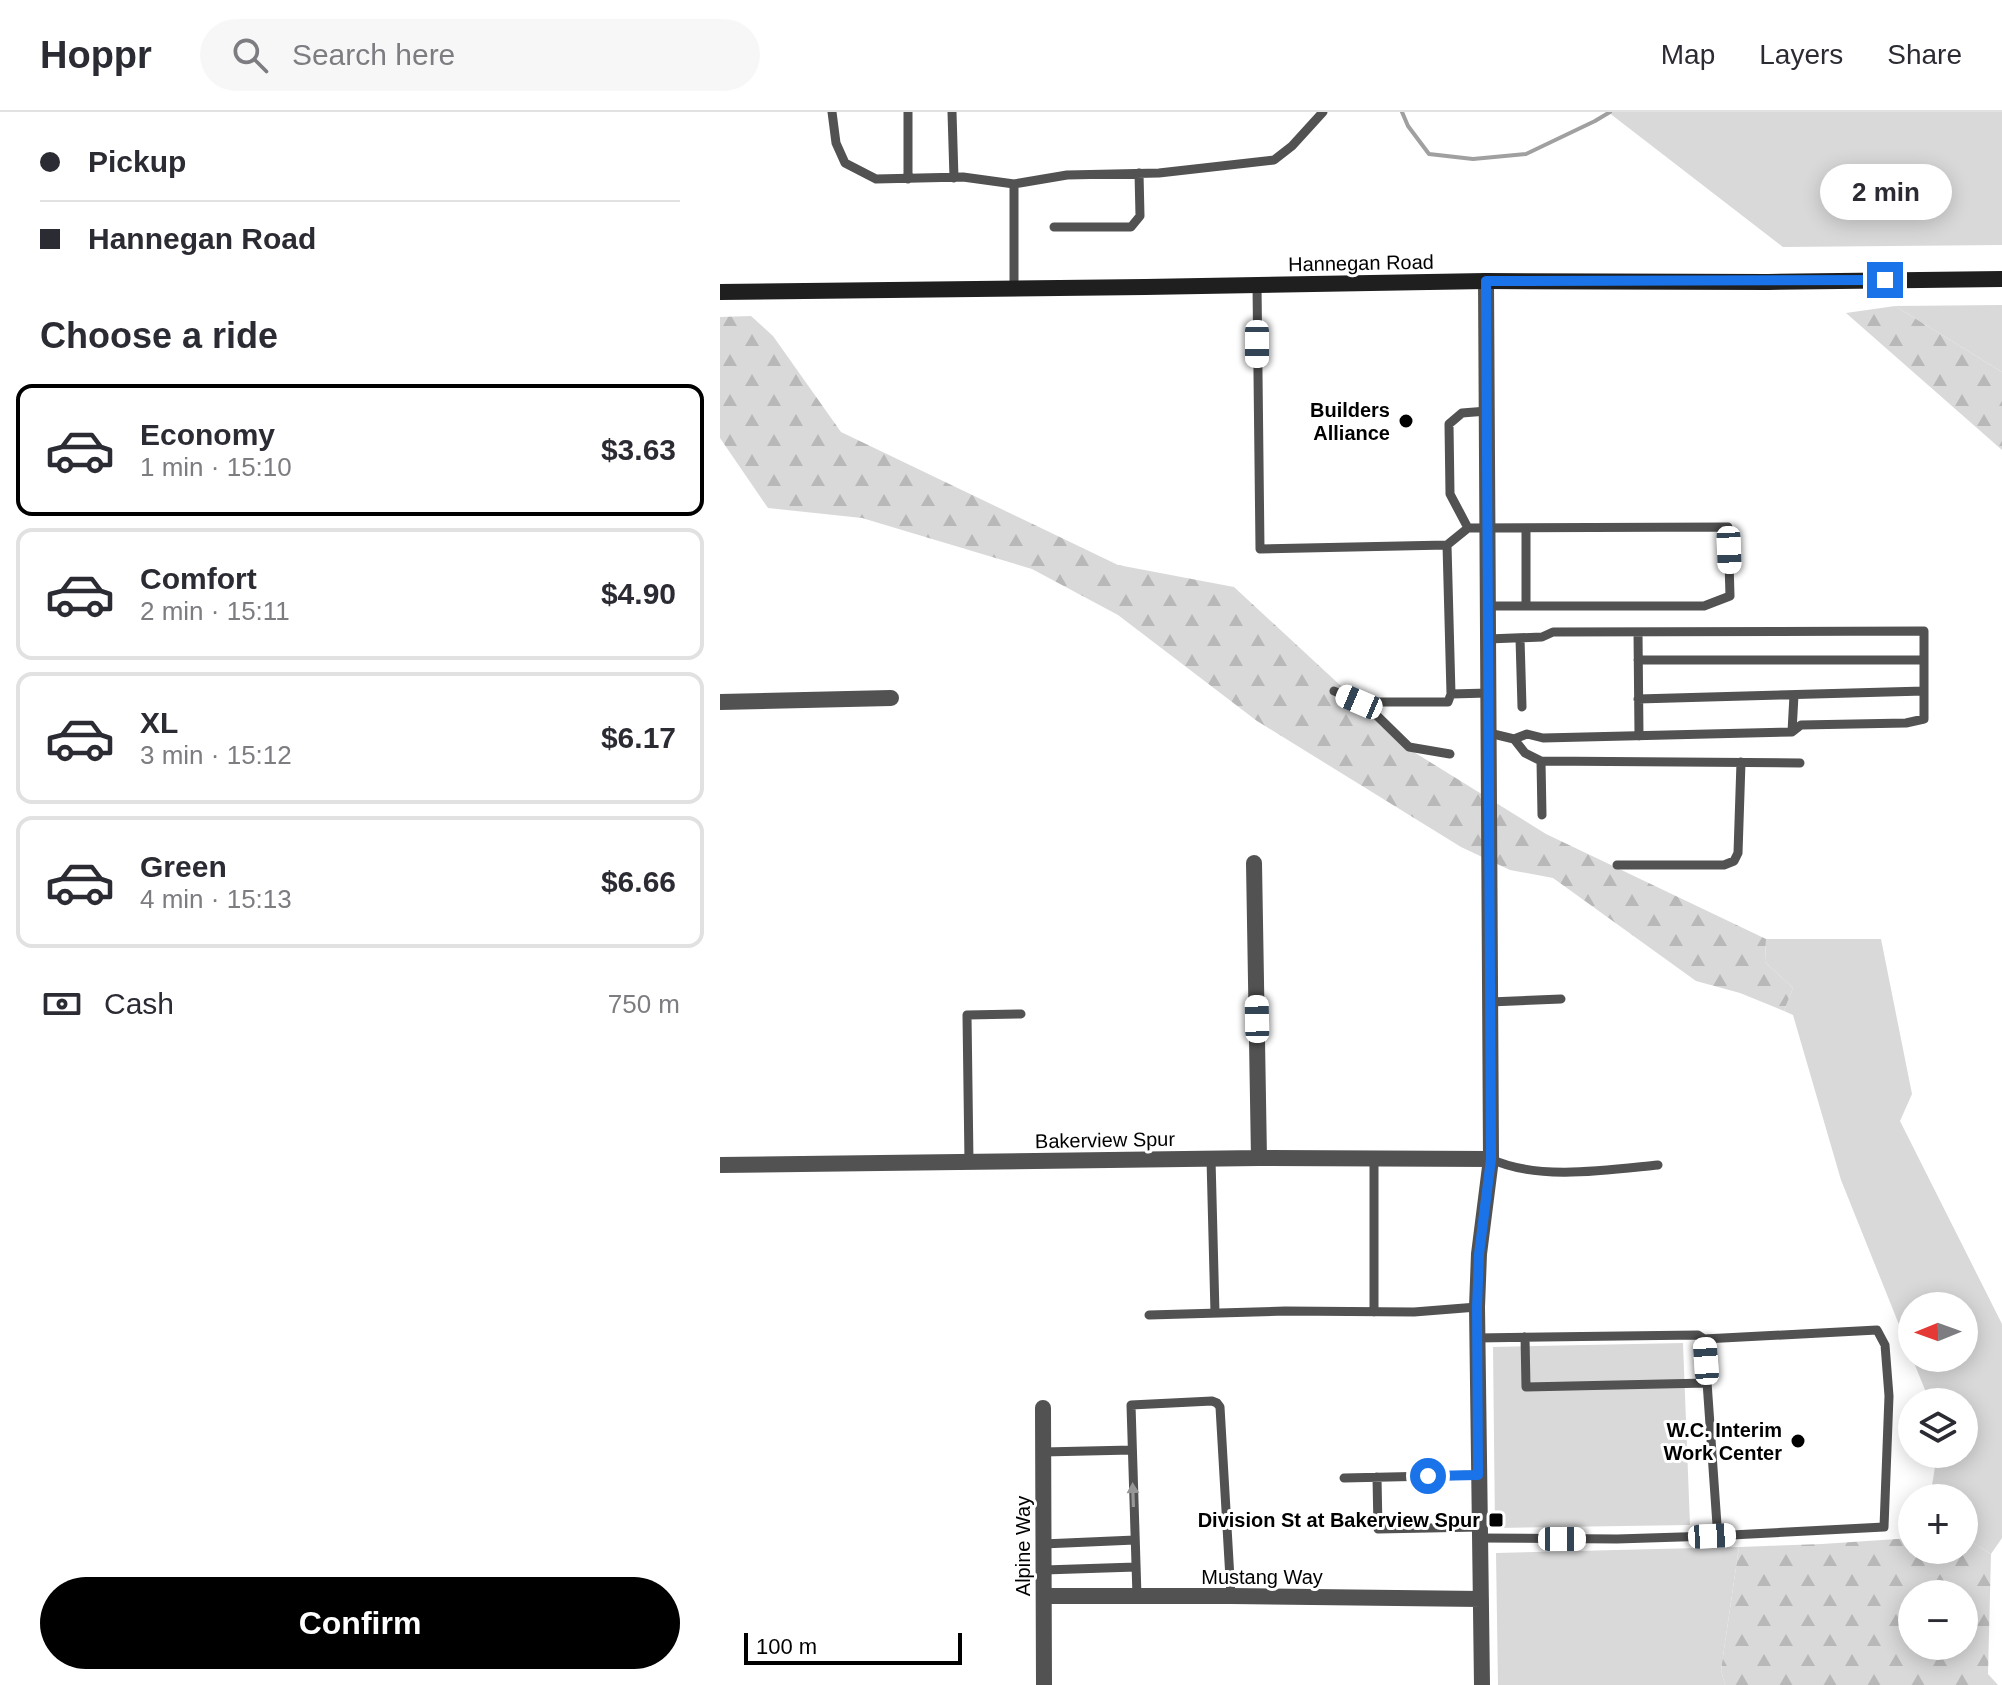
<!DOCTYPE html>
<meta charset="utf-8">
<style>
:root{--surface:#fff;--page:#f7f7f7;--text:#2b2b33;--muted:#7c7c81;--line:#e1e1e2;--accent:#000}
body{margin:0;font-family:Arial,sans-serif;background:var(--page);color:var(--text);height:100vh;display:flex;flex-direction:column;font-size:30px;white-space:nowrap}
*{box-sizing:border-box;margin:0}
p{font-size:26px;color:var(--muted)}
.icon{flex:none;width:44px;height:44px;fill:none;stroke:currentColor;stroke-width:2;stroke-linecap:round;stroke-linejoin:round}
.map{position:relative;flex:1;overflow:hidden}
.sheet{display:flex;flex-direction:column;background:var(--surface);width:720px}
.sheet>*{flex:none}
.hud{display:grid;align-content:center;height:176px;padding:0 40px;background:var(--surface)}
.needle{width:52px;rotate:269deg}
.fabs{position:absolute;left:1178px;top:1180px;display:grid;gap:16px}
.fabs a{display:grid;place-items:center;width:80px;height:80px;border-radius:50%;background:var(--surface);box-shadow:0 4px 20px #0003;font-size:40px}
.scale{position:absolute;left:24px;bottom:20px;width:218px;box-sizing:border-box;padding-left:8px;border:4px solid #000;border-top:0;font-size:22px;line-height:28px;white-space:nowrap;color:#000;-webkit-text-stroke:6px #fff;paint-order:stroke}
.end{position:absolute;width:36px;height:36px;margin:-18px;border:10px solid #1a73e8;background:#fff;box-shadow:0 0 0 4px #fff}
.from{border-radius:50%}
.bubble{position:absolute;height:56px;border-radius:28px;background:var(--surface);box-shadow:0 4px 20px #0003;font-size:26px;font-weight:700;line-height:56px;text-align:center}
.car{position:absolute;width:24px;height:48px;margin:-24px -12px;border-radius:10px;box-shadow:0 0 6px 2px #0007;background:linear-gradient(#fff 24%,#345 0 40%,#fff 0 76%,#345 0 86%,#fff 0)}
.hud b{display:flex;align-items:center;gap:28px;height:76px;font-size:30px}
.hud b+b{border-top:2px solid var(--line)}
.hud i{width:20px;height:20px;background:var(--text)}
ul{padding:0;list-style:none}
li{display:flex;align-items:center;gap:24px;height:132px;margin:0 16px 12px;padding:0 24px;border:4px solid var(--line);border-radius:16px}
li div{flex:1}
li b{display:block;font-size:30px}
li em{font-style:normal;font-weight:700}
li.selected{border-color:var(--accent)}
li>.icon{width:72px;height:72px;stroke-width:1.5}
h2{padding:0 40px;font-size:36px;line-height:96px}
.pay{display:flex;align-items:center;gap:20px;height:88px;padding:0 40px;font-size:30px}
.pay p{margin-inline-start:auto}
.button{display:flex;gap:16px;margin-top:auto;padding:16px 40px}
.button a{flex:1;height:92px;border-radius:48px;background:var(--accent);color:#fff;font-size:32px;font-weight:700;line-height:92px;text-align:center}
header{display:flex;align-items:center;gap:48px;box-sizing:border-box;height:112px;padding:0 40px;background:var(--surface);border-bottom:2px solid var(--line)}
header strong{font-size:38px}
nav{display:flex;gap:44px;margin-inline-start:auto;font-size:28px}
.search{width:560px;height:72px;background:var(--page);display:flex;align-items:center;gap:20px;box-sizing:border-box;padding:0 28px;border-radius:44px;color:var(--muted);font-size:30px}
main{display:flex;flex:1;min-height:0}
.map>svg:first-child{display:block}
.grass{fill:#d9d9d9}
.forest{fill:url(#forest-firs);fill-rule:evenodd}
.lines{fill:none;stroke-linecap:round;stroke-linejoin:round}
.stream{stroke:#a0a0a0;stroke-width:4}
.service{stroke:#525252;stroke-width:9}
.minor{stroke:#525252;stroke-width:16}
.secondary{stroke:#1f1f1f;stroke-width:16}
.oneway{fill:#979797}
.route{stroke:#1a73e8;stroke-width:10}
.poi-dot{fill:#000;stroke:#fff;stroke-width:3}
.labels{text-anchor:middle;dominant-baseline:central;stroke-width:6;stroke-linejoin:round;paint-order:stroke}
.street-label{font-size:20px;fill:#000;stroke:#fff}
.poi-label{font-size:20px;font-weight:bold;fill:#000;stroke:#fff;text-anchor:end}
</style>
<header>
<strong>Hoppr</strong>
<div class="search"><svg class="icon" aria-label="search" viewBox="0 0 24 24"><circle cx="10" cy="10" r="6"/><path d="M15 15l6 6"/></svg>Search here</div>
<nav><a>Map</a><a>Layers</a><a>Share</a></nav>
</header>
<main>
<section class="sheet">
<div class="hud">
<b><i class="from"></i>Pickup</b>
<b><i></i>Hannegan Road</b>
</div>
<h2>Choose a ride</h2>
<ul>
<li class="selected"><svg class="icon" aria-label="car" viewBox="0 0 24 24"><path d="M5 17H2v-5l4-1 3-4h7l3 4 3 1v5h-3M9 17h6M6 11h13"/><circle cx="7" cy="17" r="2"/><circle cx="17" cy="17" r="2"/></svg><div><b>Economy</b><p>1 min · 15:10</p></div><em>$3.63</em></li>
<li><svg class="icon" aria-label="car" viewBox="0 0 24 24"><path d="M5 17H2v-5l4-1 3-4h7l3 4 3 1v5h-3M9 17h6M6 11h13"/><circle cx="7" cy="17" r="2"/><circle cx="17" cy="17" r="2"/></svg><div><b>Comfort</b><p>2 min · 15:11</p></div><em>$4.90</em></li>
<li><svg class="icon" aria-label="car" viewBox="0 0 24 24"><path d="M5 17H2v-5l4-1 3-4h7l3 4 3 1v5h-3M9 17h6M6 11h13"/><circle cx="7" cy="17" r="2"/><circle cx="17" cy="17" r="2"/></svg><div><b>XL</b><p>3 min · 15:12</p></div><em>$6.17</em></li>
<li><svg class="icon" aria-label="car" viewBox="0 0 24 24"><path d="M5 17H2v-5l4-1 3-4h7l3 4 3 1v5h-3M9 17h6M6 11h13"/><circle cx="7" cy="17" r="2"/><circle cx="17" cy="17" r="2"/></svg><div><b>Green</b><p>4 min · 15:13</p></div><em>$6.66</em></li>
</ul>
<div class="pay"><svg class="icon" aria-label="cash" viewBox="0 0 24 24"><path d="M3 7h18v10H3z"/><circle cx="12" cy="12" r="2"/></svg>Cash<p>750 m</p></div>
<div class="button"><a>Confirm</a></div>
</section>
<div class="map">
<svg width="1282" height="1573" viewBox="0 0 1282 1573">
<defs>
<pattern id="forest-firs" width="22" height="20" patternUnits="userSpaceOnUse" patternTransform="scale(2)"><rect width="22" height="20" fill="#d9d9d9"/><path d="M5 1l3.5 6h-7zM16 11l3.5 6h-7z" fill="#b8b8b8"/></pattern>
</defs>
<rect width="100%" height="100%" fill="#fff"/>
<!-- grass -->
<path class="grass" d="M888 0H1282V133L1063 135Z
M1282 193V260L1175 194Z
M1046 827H1161L1192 982 1180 1009 1282 1212V1426L1271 1442 1244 1425V1386H1210L1217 1342H1244V1290H1210L1192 1246H1244V1194H1192V1245L1121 1068 1073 903 1064 899 1073 876 1045 850Z
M963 1231 970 1413 775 1416 773 1235Z
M1019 1435 1001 1558 1005 1573H778L776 1441Z"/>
<!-- forest -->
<path class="forest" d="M1175 194 1282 260V338L1126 201Z
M31 204 53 224 121 320 398 453 514 475 689 637 826 722 1046 827 1045 850 1073 876 1064 899 1020 881 976 869 833 766 790 758 741 735 537 609 398 503 312 457 142 406 48 396 0 326V205Z
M1244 1425 1271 1442 1268 1562 1278 1573H1005L1001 1558 1019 1435 1102 1432 1192 1426V1438H1244ZM1192 1482H1244V1534H1192Z"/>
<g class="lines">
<!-- stream -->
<path class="stream" d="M682 0 688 14 709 42 753 47 806 42 875 9 890 0"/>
<!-- service -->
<path class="service" d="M112 0 116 31 125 51 156 67 243 65 294 72V177
M188 0V67
M232 0 234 66
M294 72 347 63 439 61 554 48 572 34 603 0
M334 115H411L420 104 419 61
M537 173 540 437 727 433 731 582 728 590H639L614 579
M748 416 730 382 729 312 742 301 767 299
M727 433 748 416 1008 415 1010 484 984 494H768
M806 494V416
M918 520 919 624
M800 526 802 595
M768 527 822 525 833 520 1204 519V607L1186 611 1081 613 1072 620 823 626 807 622 794 627
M918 548H1204
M731 582 768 581
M918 587 1204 579
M643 590 689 635 730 642
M1072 620 1074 583
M769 621 794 627 805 641 821 649 1080 651
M821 649 822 703
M897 753H1004L1014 749 1018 741 1021 650
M770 890 841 887
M491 1047 495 1201
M654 1047V1200
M771 1047C818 1069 888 1058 938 1053
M249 1050 247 903 301 902
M429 1203 565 1199 694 1200 757 1195
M805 1225 806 1275 987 1271
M757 1226 978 1223 984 1227 997 1413 992 1424 897 1427 760 1426
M984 1227 1157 1218 1165 1233 1169 1284 1164 1415 992 1424
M323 1340 412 1338
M657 1365 658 1417 759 1415
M624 1366 758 1363
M323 1432 415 1428
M324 1458 416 1455
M417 1484 411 1293 492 1289 497 1291 500 1295 511 1484"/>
<!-- minor -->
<path class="minor" d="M0 590 171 586
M534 751 539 1046
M0 1053 539 1046 771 1047
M323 1296 324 1573
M324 1484H511L761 1487
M762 1573 757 1195 759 1142 771 1047 766 169"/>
<!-- secondary -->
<path class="secondary" d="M0 180 425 175 766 169 1048 170 1282 167"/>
</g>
<!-- one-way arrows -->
<defs><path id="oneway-solid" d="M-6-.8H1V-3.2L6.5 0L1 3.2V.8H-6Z" transform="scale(2)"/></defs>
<use class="oneway" href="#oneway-solid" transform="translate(413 1383) rotate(-92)"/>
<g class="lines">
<!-- route -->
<path class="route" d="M708 1364 758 1363 757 1195 759 1142 771 1047 766 169 1165 168"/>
</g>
<!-- markers -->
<g class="poi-dot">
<circle cx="686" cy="309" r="8"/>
<circle cx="1078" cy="1329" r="8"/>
<rect x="768" y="1400" width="16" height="16" rx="4"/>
</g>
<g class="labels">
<!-- street labels -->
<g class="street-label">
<text transform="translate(641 151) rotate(-1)">Hannegan Road</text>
<text transform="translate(385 1028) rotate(-1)">Bakerview Spur</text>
<text transform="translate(303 1434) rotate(-90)">Alpine Way</text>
<text x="542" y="1465">Mustang Way</text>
</g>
<!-- poi labels -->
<g class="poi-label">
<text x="670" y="298">Builders<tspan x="670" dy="23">Alliance</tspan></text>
<text x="1062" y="1318">W.C. Interim<tspan x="1062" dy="23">Work Center</tspan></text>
<text x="760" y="1408">Division St at Bakerview Spur</text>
</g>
</g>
</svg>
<div class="fabs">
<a><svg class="needle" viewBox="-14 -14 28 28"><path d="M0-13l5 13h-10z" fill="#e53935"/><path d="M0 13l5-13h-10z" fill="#7c7c81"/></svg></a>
<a><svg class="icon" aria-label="layers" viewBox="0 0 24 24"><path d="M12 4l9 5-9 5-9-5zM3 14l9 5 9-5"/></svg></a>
<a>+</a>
<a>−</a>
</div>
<div class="scale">100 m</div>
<i class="end from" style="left:708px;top:1364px"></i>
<i class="end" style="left:1165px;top:168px"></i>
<div class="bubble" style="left:1100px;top:52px;width:132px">2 min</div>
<i class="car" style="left:537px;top:232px;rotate:180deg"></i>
<i class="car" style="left:1009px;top:438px;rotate:178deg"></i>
<i class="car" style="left:639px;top:590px;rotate:293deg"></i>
<i class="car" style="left:537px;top:907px;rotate:359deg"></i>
<i class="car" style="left:986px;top:1249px;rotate:356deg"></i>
<i class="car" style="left:992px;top:1424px;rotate:87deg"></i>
<i class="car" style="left:842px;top:1427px;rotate:90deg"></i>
</div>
</main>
